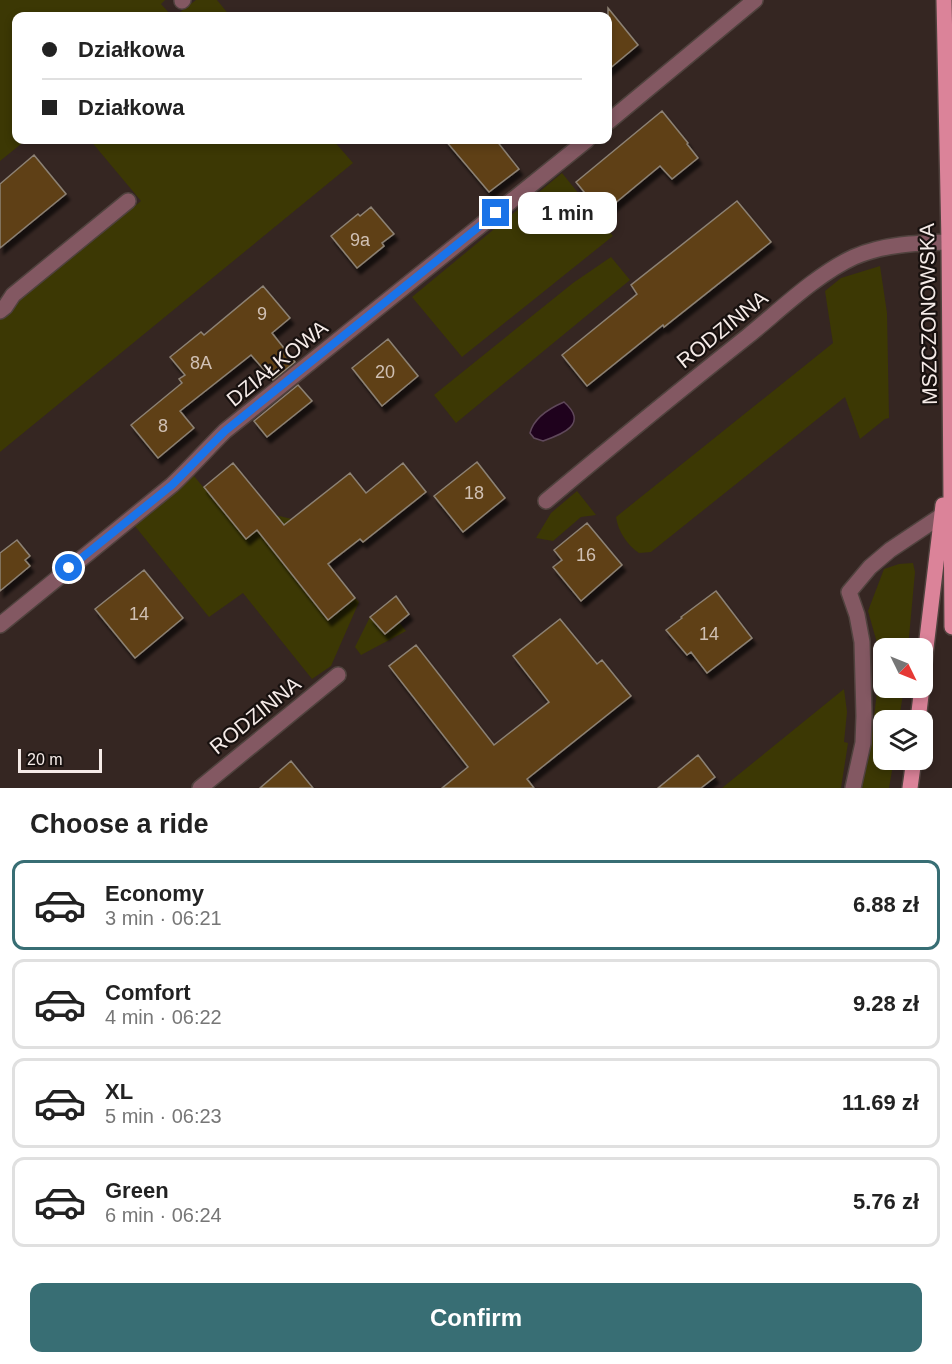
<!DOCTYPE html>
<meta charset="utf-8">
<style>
:root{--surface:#fff;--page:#f2f2f2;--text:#222;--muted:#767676;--line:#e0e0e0;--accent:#386e74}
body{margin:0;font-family:Arial,sans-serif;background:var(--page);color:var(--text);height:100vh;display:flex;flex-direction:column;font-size:22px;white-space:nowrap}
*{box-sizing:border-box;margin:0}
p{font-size:20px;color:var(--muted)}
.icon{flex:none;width:33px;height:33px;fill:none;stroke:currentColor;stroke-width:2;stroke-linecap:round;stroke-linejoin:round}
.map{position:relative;height:788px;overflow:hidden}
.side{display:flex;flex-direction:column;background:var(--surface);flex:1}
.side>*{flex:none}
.top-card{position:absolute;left:12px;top:12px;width:600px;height:132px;border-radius:12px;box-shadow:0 3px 9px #0003;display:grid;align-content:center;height:132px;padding:0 30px;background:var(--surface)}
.needle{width:39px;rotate:133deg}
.controls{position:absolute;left:873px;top:638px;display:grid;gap:12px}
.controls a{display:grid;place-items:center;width:60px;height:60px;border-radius:12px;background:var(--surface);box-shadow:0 3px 9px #0003;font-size:30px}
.scale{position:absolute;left:18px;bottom:15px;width:84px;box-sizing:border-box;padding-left:6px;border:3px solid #f5ebe8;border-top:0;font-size:16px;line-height:21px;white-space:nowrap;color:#f5ebe8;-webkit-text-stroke:4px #18110f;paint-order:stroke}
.end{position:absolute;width:27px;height:27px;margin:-14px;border:8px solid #1a73e8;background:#fff;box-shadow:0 0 0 3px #fff}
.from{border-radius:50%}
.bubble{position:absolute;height:42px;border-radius:12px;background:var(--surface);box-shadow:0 3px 9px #0003;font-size:20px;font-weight:700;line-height:42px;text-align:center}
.top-card b{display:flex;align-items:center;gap:21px;height:57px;font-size:22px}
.top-card b+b{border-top:2px solid var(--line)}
.top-card i{width:15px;height:15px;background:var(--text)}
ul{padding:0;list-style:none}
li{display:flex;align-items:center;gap:18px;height:90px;margin:0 12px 9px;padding:0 18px;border:3px solid var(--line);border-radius:12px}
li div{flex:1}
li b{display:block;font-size:22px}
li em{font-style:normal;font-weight:700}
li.current{border-color:var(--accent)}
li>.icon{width:54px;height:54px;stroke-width:1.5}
h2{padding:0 30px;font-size:27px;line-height:72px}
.primary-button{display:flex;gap:12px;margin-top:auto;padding:12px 30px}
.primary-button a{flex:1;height:69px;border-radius:12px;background:var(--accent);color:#fff;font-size:24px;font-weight:700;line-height:69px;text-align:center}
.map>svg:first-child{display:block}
.green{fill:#3c3804}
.water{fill:#1f021d;stroke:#5f485a;stroke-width:1.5}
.building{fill:#5f4017;stroke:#8d8274;stroke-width:1.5;filter:url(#shadow)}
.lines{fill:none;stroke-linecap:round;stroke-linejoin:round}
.minor-casing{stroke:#50423e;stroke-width:18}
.major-casing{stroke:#50423e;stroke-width:18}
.minor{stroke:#835862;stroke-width:15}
.major{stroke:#db8399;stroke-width:15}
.route{stroke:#1a73e8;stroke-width:8}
.labels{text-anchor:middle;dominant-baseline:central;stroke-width:4.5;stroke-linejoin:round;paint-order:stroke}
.number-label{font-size:18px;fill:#d0c0b4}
.street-label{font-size:21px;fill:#f5ebe8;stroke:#18110f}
</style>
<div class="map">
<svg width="952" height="788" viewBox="0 0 952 788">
<defs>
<filter id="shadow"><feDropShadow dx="3.5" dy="6" stdDeviation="1.5" flood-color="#0009"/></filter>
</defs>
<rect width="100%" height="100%" fill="#352622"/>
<!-- green -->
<path class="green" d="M0 0H165L161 4 172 16H16V140H26L0 161Z
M196 0H217L230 16H175Z
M90 140H333L353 163 0 452V316L141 201Z
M562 173 613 236 462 357 412 297Z
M611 257 630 280 456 423 434 395 573 283Z
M880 266 887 313 889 418 885 419 860 439 845 397 651 552 639 553C627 545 618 531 616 517L833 343 825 291 841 278Z
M194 476 246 539 275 515 292 519 281 561 327 619 355 598 359 602 331 666 312 679 243 593 209 617 134 525Z
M577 491 596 515 581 517 553 541 536 538 551 513Z
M913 563 915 572 908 648H884V687H904L899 720H884V759H894L889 788H862L870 752 881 657 868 611 884 569 899 564Z
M370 617 385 634 399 622 406 631 361 655 355 647Z
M844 689 847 712 844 742 848 743 841 788H722Z"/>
<!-- water -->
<path class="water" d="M564 402C589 424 563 434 543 441L534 438 530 433C534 417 550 408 564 402Z"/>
<!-- building -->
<path class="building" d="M608 8 638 45 608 70Z
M662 111 688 143 687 144 698 158 672 179 660 166 602 214 576 182Z
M445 140H496L519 169 489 192Z
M34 155 66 194 0 248V184Z
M737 201 771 242 664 327 663 325 587 386 562 355 637 294 631 285Z
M371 207 394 234 382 243 384 246 357 268 331 236 358 214 360 216Z
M263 286 290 318 272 333 295 362 273 380 251 355 180 411 194 428 158 458 131 425 182 383 179 379 185 375 170 357 201 332 204 335Z
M388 339 418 376 382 406 352 368Z
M298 385 312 401 267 437 254 421Z
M477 462 505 498 463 532 434 496Z
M233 463 284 525 350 473 366 493 403 463 426 492 363 542 360 539 328 564 355 598 328 620 257 530 246 539 204 487Z
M587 523 622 565 581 601 553 567 562 560 554 550Z
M17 540 30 556 25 560 30 566 0 591V553Z
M144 570 183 618 135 658 95 609Z
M716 591 752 638 707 673 691 652 687 655 666 630 682 618 681 617Z
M396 596 409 614 385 634 370 617Z
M560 619 597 664 602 660 631 696 527 779 534 788H442L468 767 389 666 416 645 494 745 549 702 513 656Z
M698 755 715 777 701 788H658Z
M291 761 313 788H260Z"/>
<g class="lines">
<defs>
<path id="minor" d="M182 1 183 0
M608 122 755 0
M0 311 5 307 13 295 128 201
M546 501C613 445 680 390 748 336 780 310 817 274 854 257 884 244 917 243 949 242
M0 625 172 485C190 468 207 449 225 431L587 140
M200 788 338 675
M853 788 863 743 864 716 862 642 857 615 849 592 870 567 890 550 941 516"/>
<path id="major" d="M944 0 949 242 952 627
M922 681 943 505
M918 720 922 687
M910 788 914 759"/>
</defs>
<!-- minor casing -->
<use href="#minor" class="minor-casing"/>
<!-- major casing -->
<use href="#major" class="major-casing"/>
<!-- minor -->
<use href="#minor" class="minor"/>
<!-- major -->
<use href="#major" class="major"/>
</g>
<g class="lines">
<!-- route -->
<path class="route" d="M69 568 172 485 225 431 496 213"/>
</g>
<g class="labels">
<!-- number labels -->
<g class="number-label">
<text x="360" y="240">9a</text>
<text x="262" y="314">9</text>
<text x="201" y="363">8A</text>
<text x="385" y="372">20</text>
<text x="163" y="426">8</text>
<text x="474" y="493">18</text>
<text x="586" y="555">16</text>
<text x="139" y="614">14</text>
<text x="709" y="634">14</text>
</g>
<!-- street labels -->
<g class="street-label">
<text transform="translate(928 314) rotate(-91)">MSZCZONOWSKA</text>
<text transform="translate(722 329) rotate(-39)">RODZINNA</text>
<text transform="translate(277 363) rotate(-39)">DZIAŁKOWA</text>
<text transform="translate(255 715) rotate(-39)">RODZINNA</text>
</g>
</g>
</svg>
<div class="controls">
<a><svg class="needle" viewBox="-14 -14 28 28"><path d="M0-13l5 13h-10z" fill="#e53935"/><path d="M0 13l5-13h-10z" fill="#767676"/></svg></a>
<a><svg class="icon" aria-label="layers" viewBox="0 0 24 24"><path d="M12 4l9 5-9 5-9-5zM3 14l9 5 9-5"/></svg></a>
</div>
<div class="scale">20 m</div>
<i class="end from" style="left:69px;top:568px"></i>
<i class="end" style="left:496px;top:213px"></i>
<div class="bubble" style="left:518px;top:192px;width:99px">1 min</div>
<div class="top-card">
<b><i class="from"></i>Działkowa</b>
<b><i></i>Działkowa</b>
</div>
</div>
<section class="side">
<h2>Choose a ride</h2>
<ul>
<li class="current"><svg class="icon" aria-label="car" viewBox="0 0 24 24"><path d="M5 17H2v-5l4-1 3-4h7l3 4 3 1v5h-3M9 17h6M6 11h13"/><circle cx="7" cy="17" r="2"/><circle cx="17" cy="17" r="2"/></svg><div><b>Economy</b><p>3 min · 06:21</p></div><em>6.88 zł</em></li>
<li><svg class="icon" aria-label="car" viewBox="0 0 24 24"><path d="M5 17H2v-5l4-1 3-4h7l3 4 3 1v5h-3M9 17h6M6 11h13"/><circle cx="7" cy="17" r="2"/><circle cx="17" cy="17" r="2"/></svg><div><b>Comfort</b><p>4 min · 06:22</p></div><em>9.28 zł</em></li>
<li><svg class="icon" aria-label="car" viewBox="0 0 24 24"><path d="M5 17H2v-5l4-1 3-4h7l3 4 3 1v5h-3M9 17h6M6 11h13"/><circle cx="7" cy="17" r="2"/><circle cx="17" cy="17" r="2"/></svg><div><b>XL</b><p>5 min · 06:23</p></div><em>11.69 zł</em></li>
<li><svg class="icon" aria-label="car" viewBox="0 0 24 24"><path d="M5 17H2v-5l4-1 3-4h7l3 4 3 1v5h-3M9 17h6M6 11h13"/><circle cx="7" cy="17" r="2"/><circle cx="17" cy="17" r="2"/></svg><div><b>Green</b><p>6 min · 06:24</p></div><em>5.76 zł</em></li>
</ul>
<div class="primary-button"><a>Confirm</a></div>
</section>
